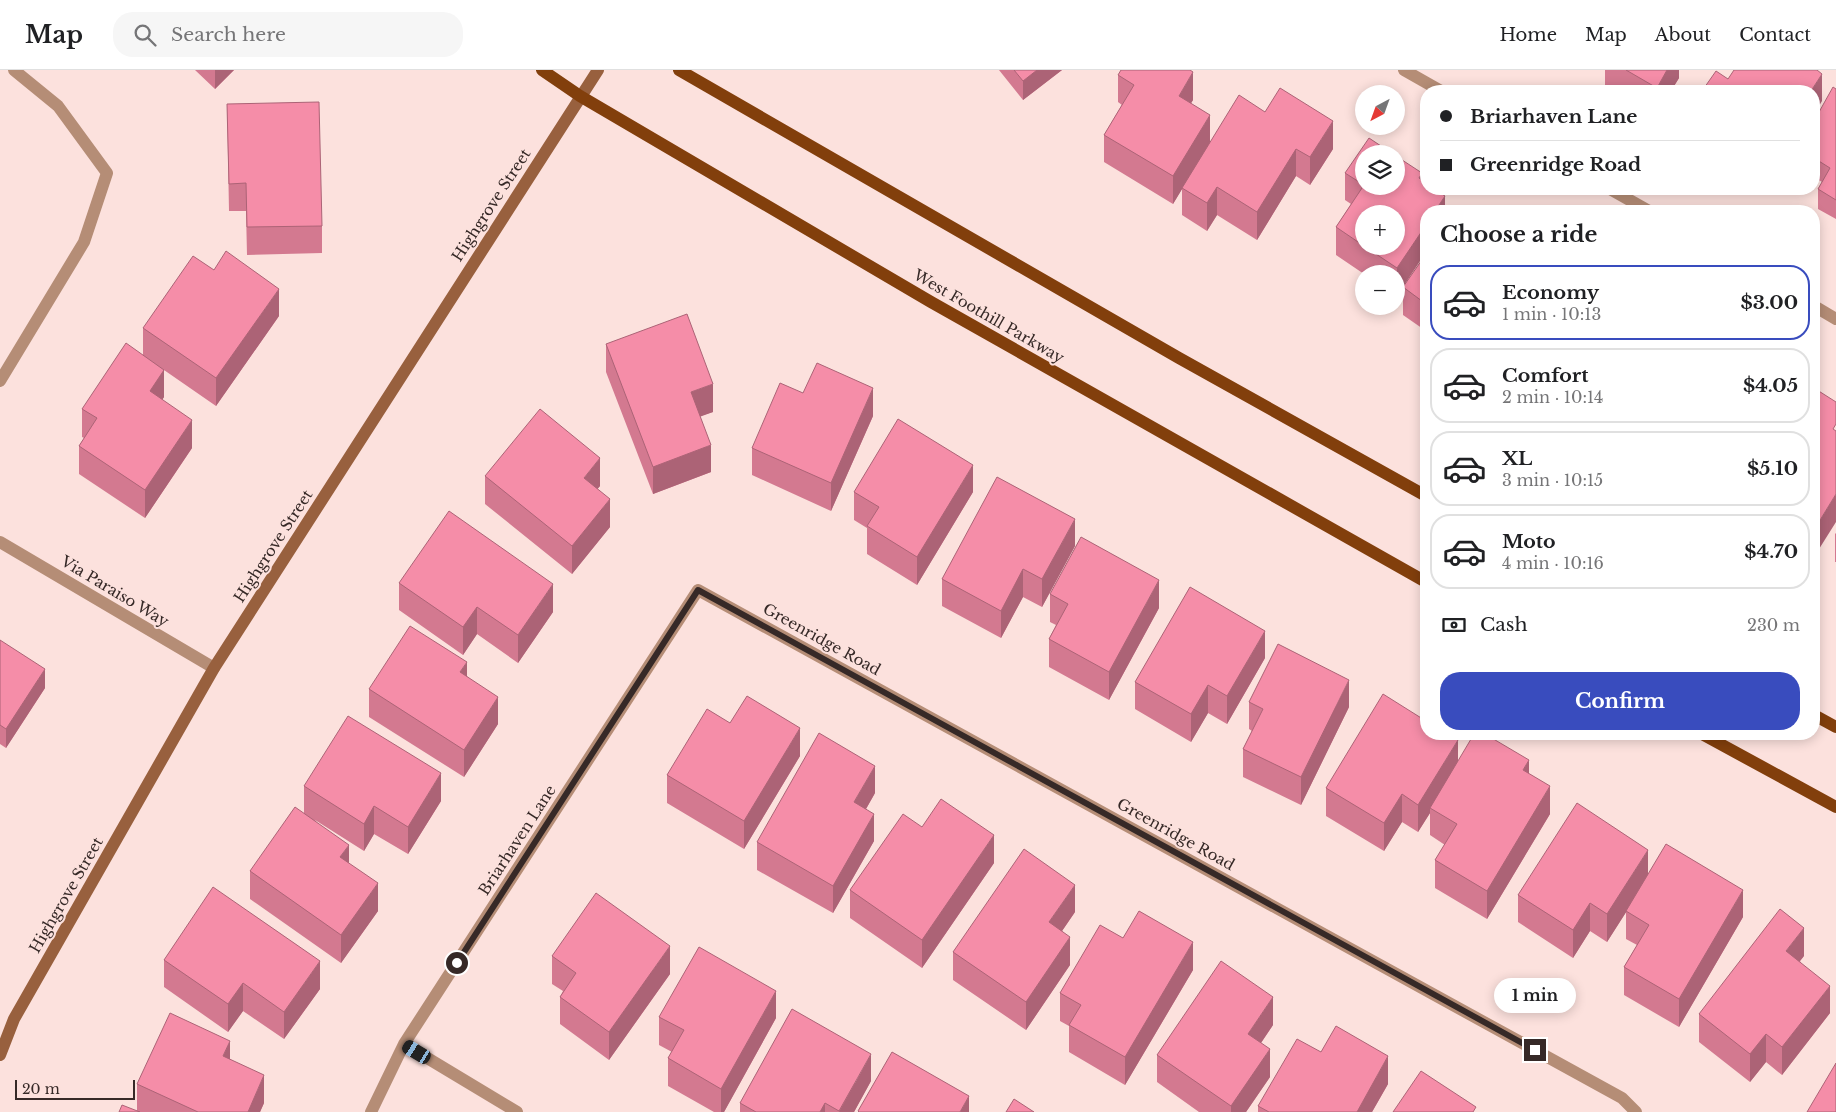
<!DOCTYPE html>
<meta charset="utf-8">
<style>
:root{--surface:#fff;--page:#f6f6f6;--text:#202124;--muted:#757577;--line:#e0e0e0;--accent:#394cbe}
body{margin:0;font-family:"Libre Baskerville",serif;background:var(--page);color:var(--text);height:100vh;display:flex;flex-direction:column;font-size:19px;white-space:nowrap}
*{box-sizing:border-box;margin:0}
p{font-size:16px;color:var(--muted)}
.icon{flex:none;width:28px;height:28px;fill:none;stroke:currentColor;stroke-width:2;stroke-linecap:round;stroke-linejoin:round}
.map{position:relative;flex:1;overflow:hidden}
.sheet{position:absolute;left:1420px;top:135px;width:400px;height:535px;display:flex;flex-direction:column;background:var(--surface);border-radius:20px;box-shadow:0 2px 12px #0003}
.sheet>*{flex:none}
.top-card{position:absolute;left:1420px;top:15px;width:400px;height:110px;border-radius:20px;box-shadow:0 2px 12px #0003;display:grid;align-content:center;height:110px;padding:0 20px;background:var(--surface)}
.needle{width:32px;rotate:221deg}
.controls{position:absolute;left:1355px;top:15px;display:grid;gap:10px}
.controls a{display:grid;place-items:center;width:50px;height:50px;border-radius:50%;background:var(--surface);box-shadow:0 2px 12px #0003;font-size:25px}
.scale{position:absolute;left:15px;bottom:12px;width:120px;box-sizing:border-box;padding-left:5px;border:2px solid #362927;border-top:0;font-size:14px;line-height:18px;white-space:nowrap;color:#362927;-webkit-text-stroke:4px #fce1dd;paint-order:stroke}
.end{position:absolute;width:22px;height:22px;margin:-11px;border:6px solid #362927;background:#fff;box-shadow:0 0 0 2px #fff}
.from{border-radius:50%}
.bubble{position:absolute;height:35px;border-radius:18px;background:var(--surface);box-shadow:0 2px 12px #0003;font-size:16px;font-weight:700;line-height:35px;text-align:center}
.car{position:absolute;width:15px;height:30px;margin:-15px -8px;border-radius:6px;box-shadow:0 0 4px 1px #0007;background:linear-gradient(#222 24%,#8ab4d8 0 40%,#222 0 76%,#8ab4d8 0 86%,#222 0)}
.top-card b{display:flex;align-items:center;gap:18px;height:48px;font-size:19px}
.top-card b+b{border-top:1px solid var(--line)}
.top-card i{width:12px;height:12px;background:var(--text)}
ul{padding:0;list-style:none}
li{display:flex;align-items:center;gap:15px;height:75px;margin:0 10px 8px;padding:0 10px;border:2px solid var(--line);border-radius:20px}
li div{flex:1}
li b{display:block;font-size:19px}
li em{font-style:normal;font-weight:700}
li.on{border-color:var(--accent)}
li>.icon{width:45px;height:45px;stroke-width:1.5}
h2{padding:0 20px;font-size:22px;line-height:60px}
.pay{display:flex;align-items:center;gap:12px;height:55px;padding:0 20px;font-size:19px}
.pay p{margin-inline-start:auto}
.action{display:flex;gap:10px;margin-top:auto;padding:10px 20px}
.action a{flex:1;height:58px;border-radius:20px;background:var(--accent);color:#fff;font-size:20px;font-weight:700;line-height:58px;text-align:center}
header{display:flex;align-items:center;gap:30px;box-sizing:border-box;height:70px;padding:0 25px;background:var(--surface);border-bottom:1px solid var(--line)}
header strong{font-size:24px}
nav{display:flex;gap:28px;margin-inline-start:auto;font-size:18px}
.search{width:350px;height:45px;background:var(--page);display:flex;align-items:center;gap:12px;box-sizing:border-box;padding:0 18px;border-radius:20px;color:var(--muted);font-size:19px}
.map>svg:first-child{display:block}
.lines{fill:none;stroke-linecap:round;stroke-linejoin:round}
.street{stroke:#b58d76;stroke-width:12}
.secondary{stroke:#98603e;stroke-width:12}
.primary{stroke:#823f0c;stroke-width:12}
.wall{fill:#d37990;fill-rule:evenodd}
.shaded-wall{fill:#ac6376}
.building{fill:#f58da8;stroke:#ac6376}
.route{stroke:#362927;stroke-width:6}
.labels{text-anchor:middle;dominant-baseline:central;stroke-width:4;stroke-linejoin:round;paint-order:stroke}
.street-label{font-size:15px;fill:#362927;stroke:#fce1dd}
</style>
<header>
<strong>Map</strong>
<div class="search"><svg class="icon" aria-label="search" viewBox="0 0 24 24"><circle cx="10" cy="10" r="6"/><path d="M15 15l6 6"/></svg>Search here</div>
<nav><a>Home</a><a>Map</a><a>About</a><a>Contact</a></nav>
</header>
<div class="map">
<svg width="1836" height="1042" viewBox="0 0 1836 1042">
<rect width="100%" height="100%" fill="#fce1dd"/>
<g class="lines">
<!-- street -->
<path class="street" d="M1404 0 1441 21
M1610 119 1649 141
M1814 236 1836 249
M0 311 84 172 107 103 58 36 14 0
M0 472 214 598
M404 974 517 1042
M371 1042 404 974 698 520 1622 1028 1636 1042"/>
<!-- secondary -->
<path class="secondary" d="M0 985 14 949 214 598 598 0"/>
<!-- primary -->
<path class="primary" d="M542 0 580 26 931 232 1426 512
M679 0 1179 288 1426 426
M1814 645 1836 657
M1702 664 1836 737"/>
</g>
<!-- wall -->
<path class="wall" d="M195 0H234L215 19Z
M999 0H1062L1023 30Z
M1605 0H1679V8L1671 21H1615L1605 15Z
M1118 5 1193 30 1191 33 1210 73 1265 42 1333 79 1310 115 1296 106 1257 170 1217 145 1207 161 1182 145V119L1173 134 1104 92V65L1122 35 1118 32Z
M1836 19V149L1818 139V119L1822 112 1814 107V51Z
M227 34 322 156V183L247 185 246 141H229Z
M1345 103 1422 110 1445 141 1397 226 1396 225V204H1364L1336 185V157L1351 134 1345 130ZM1364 144 1396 176H1364Z
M1426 184V261L1403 245V217Z
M279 246 216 336 164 300V327L162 330 192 378 145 448 79 404V376L84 368 82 367V339L143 285V258Z
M606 274 713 342 700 346 711 402 653 424 606 302Z
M803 323 873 346 831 441 752 405V378Z
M485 406 600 416 597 419 610 457 572 504 485 434Z
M854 422H973L917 515 867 484V458L854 450Z
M1836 463V492H1835V464Z
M1075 476 1042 537 1023 527 1001 568 942 536V509Z
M399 513 553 542 518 593 477 564 463 585 399 540Z
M1050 524 1159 538 1109 630 1049 597V569L1056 555 1050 552Z
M0 570 45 618 6 678 0 674Z
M1265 588 1227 654 1208 643 1191 672 1135 639V612Z
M467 606 498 654 464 707 369 647V619Z
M1249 632 1349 637 1301 735 1243 707V679L1252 661 1249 659Z
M730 653 800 686 744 779 667 733V705Z
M1458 691 1529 704 1550 744 1487 849 1435 818V790L1445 775 1430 765V743L1418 762 1402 752 1384 781 1326 746V718Z
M304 716 441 731 408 784 374 764 364 781 315 750 349 794 378 841 341 893 250 829V801L304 743Z
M875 723 866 739 874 771 833 843 757 800V772Z
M922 757 994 793 922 898 850 848V820Z
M1648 804 1743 847 1679 957 1624 925V897L1637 875 1626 869V842L1607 872 1590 861 1573 888 1518 852V825Z
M1075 842 1062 861 1070 895 1026 960 953 910V882Z
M1123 868 1193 900 1125 1015 1069 982V956L1060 951V923Z
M552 886 670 904 609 990 560 954V927L563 921 552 914Z
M1804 886 1800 891 1830 943 1782 1005 1766 992 1750 1012 1699 972V944Z
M164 890 320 919 284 969 243 941 228 962 164 917Z
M659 947 776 948 724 1042H714L668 1016V988L672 982 659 975Z
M1273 955 1261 973 1270 1007 1246 1042H1199L1157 1012V985Z
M1321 982 1388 1014 1372 1042H1258V1036Z
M230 990 264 1033 260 1042H119L137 1041V1014Z
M871 1011 854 1042H740V1033Z"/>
<!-- shaded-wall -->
<path class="shaded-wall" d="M215 0H234L215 19Z
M1037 0H1062L1023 30V11Z
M1667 0H1679V8L1671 21H1657V18Z
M1193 2V30L1179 53V26Z
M1822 4V31L1814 44V21H1811Z
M1210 45V73L1173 134V106Z
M1333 51V79L1310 115V87Z
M1296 79V106L1257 170V142Z
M1422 103V130L1419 108Z
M1217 117V145L1207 161V133Z
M1445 126V141H1435Z
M1426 155V182L1397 226V198Z
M279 219V246L216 336V308Z
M164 300V327L150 349V321Z
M713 314V342L691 350V322Z
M873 318V346L831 441V413Z
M192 350V378L145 448V420Z
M711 375V402L653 424V397Z
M600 388V416L584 435V408Z
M973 395V422L917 515V487Z
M1836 424V452L1814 487V460Z
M610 429V457L572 504V476Z
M1075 449V476L1042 537V509Z
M1023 499V527L1001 568V541Z
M1159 510V538L1109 630V602Z
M553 514V542L518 593V565Z
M477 537V564L463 585V557Z
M1265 561V588L1227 654V626Z
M467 592V619L460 602Z
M45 599V618L6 678V659Z
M1349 610V637L1301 735V707Z
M1208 615V643L1191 672V644Z
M498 627V654L464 707V680Z
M800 658V686L744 779V751Z
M1458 670V698L1430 738V743L1418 762V735Z
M1529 690V718L1523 700Z
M875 696V723L854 760V732Z
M441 703V731L408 784V757Z
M1550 716V744L1487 849V821Z
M1402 724V752L1384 781V753Z
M374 736V764L364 781V754Z
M874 744V771L833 843V816Z
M994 765V793L922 898V870Z
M349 775V802L340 787Z
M1648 780V808L1607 872V844Z
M378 813V841L341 893V865Z
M1075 815V842L1049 880V852Z
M1743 820V847L1679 957V929Z
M1590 833V861L1573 888V860Z
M1804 858V886L1786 908V881Z
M1070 867V895L1026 960V932Z
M1193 872V900L1125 1015V987Z
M670 876V904L609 990V962Z
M320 891V919L284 969V942Z
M243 913V941L228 962V934Z
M1830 916V943L1782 1005V977Z
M776 921V948L724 1042H721V1019Z
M1273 927V955L1248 992V964Z
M1766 964V992L1750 1012V984Z
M230 971V998L223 986Z
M1270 979V1007L1246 1042H1231V1036Z
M871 984V1011L854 1042H839Z
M1388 986V1014L1372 1042H1357Z
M264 1005V1033L260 1042H248Z
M969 1026V1042H960Z
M825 1033V1042H820Z"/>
<!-- building -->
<path class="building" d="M1014 0H1037L1023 11Z
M1121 0H1190L1193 2 1179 26 1210 45 1173 106 1104 65 1134 15 1118 5Z
M1626 0H1667L1657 18Z
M1734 0H1817L1822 4 1811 21H1702L1716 1 1728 9Z
M1833 17 1836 19V130L1818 119 1830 98 1814 88V51Z
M1280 18 1333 51 1310 87 1296 79 1257 142 1217 117 1207 133 1182 118 1239 25 1265 42Z
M319 32 322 156 247 157 246 113 229 114 227 34Z
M1369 68 1393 84H1364V116H1396V86L1422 103 1419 108 1426 113V119H1434L1445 126 1435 141H1426V155L1397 198 1364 176H1396V144H1364V176L1336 157 1364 115 1345 103Z
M1494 137 1500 141H1491Z
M226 181 279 219 216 308 143 258 193 186 214 200Z
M1426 184V234L1403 217Z
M687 244 713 314 691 322 711 375 653 397 606 274Z
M126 273 164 300 150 321 192 350 145 420 79 376 97 348 82 339Z
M817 293 873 318 831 413 752 378 780 313 803 323Z
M1814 318 1836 332V354L1833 359 1836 361V424L1814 460Z
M540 339 600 388 584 408 610 429 572 476 485 406Z
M898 349 973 395 917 487 867 456 879 437 854 422Z
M997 407 1075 449 1042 509 1023 499 1001 541 942 509Z
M449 441 553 514 518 565 477 537 463 557 399 513Z
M1081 467 1159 510 1109 602 1049 569 1068 534 1050 524Z
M1190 517 1265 561 1227 626 1208 615 1191 644 1135 612Z
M410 556 467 592 460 602 498 627 464 680 369 619Z
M0 570 45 599 6 659 0 655Z
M1278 574 1349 610 1301 707 1243 679 1263 639 1249 632Z
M1383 624 1426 651V664H1447L1458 670 1418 735 1402 724 1384 753 1326 718Z
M747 626 800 658 744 751 667 705 707 639 730 653Z
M348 646 441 703 408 757 374 736 364 754 304 716Z
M819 663 875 696 854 732 874 744 833 816 757 772Z
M1474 664H1485L1529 690 1523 700 1550 716 1487 821 1435 790 1457 754 1430 738Z
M941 729 994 765 922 870 850 820 903 744 922 757Z
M1577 733 1648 780 1607 844 1590 833 1573 860 1518 825Z
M295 737 349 775 340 787 378 813 341 865 250 801Z
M1666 774 1743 820 1679 929 1624 897 1649 855 1626 841Z
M1024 779 1075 815 1049 852 1070 867 1026 932 953 882Z
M213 817 320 891 284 942 243 913 228 934 164 890Z
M596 823 670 876 609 962 560 927 576 903 552 886Z
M1780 839 1804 858 1786 881 1830 916 1782 977 1766 964 1750 984 1699 944Z
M1139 841 1193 872 1125 987 1069 955 1081 935 1060 923 1100 855 1123 868Z
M699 877 776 921 721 1019 668 988 684 960 659 947Z
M1221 891 1273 927 1248 964 1270 979 1231 1036 1157 985Z
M792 939 871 984 839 1041 825 1033 820 1042H756L740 1033Z
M170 943 230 971 223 986 264 1005 248 1042H198L137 1014Z
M1336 956 1388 986 1357 1042H1269L1258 1036 1297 969 1321 982Z
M892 982 969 1026 960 1042H859L858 1041Z
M1836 993V1042H1807Z
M1421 1001 1476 1037 1473 1042H1393Z
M1014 1029 1034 1042H1006Z
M122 1035 140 1042H119Z"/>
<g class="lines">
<!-- route -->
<path class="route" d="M457 893 698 520 1535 980"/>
</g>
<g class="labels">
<!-- street labels -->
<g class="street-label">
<text transform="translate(491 135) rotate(-57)">Highgrove Street</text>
<text transform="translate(989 246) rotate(30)">West Foothill Parkway</text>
<text transform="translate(273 476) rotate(-57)">Highgrove Street</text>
<text transform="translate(115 521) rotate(31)">Via Paraiso Way</text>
<text transform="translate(822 569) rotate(29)">Greenridge Road</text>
<text transform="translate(1176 764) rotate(29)">Greenridge Road</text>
<text transform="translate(517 770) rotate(-57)">Briarhaven Lane</text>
<text transform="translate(66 825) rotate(-60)">Highgrove Street</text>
</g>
</g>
</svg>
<div class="controls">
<a><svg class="needle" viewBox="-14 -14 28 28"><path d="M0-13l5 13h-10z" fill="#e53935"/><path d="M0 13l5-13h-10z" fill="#757577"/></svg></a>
<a><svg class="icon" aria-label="layers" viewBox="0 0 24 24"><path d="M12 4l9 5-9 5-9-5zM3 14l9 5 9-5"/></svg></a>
<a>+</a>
<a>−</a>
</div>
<div class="scale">20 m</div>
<i class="end from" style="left:457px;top:893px"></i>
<i class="end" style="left:1535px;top:980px"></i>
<div class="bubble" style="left:1494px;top:908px;width:82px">1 min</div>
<i class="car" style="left:417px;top:982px;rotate:301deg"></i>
<div class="top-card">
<b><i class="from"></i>Briarhaven Lane</b>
<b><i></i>Greenridge Road</b>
</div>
<section class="sheet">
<h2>Choose a ride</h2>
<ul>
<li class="on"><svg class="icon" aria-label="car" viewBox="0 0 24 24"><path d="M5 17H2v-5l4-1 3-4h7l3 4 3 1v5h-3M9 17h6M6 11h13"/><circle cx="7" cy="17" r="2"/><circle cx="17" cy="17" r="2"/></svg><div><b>Economy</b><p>1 min · 10:13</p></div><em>$3.00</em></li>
<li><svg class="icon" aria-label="car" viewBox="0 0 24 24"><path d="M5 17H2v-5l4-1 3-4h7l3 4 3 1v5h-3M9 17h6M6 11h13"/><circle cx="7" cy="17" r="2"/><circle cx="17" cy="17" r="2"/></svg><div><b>Comfort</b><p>2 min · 10:14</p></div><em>$4.05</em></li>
<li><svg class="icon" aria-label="car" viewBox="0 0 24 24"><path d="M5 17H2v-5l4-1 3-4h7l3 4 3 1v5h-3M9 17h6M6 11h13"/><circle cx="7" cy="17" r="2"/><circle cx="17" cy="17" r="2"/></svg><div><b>XL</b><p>3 min · 10:15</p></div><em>$5.10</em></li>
<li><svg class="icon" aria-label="car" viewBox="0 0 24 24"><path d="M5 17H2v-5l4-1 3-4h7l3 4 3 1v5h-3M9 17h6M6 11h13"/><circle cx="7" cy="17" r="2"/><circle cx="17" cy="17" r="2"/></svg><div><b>Moto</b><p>4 min · 10:16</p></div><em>$4.70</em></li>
</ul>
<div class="pay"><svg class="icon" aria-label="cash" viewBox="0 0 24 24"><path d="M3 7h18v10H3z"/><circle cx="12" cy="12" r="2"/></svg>Cash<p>230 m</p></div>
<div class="action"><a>Confirm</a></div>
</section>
</div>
